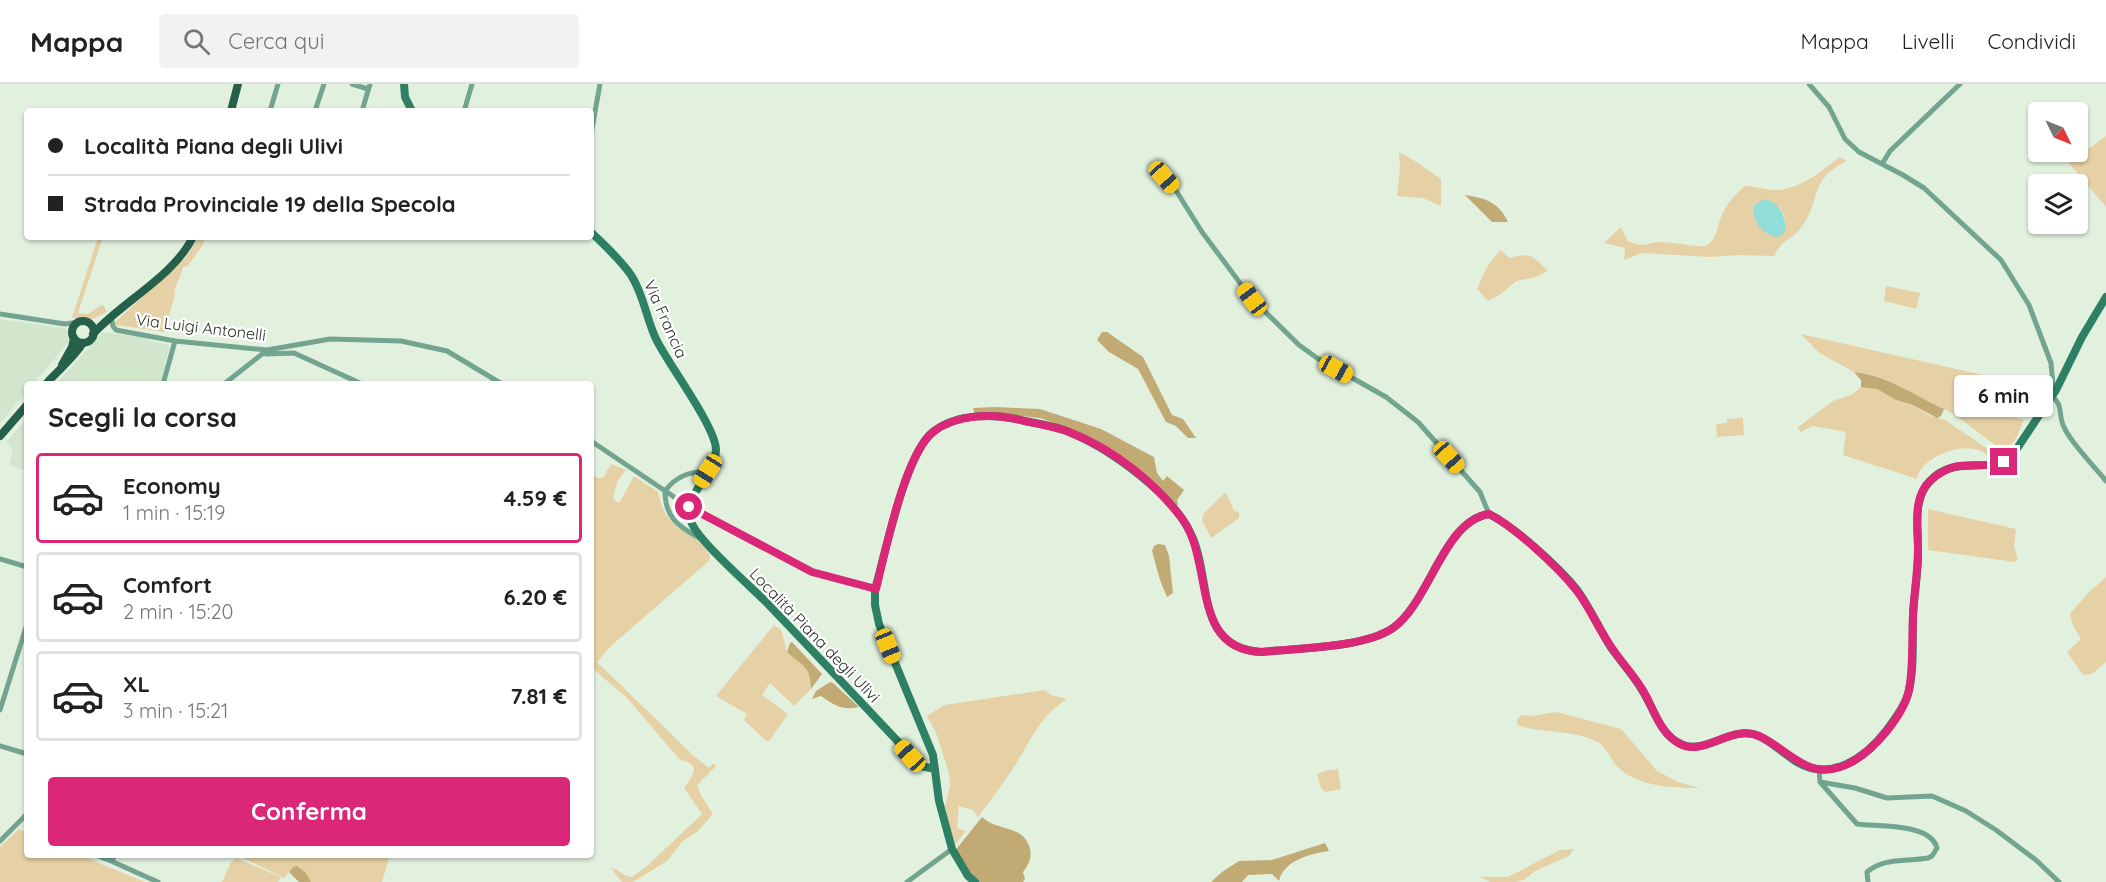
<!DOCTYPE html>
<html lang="it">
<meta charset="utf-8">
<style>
:root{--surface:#fff;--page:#f2f2f2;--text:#222;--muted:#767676;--line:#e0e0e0;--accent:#db2777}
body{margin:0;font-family:Quicksand,sans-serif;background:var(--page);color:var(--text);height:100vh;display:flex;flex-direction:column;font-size:22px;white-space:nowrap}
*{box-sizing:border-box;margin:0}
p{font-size:20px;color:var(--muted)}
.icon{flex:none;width:33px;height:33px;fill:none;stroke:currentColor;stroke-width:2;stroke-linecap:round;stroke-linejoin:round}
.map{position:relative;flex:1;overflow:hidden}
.drawer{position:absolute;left:24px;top:297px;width:570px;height:477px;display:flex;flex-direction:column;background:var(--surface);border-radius:6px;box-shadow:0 2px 4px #0004}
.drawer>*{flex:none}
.banner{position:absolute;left:24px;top:24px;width:570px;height:132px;border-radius:6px;box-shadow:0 2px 4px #0004;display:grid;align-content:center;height:132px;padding:0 24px;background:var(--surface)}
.needle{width:39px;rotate:133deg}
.tools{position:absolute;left:2028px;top:18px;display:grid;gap:12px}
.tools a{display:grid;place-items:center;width:60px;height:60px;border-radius:6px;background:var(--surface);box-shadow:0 2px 4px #0004;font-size:30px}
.end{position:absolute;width:27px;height:27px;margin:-14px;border:8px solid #db2777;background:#fff;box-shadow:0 0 0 3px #fff}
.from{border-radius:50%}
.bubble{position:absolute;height:42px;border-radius:6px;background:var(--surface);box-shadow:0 2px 4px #0004;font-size:20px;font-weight:700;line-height:42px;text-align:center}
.car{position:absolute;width:18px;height:36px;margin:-18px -9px;border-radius:8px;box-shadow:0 0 4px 2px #0007;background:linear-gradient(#f5c518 24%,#345 0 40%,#f5c518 0 76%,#345 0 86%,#f5c518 0)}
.banner b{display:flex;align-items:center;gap:21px;height:57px;font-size:22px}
.banner b+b{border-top:2px solid var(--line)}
.banner i{width:15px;height:15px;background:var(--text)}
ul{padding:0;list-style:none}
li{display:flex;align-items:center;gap:18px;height:90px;margin:0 12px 9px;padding:0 12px;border:3px solid var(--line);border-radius:6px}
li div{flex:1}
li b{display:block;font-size:22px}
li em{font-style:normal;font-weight:700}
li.active{border-color:var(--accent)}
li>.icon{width:54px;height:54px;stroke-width:1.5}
h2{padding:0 24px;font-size:27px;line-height:72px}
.primary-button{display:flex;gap:12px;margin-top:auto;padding:12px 24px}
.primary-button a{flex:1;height:69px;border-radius:6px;background:var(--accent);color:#fff;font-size:24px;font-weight:700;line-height:69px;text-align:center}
header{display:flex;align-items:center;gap:36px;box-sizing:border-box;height:84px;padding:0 30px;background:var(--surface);border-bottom:2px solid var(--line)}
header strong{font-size:28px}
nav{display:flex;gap:33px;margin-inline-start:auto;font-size:21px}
.search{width:420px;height:54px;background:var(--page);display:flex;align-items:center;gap:15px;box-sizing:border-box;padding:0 21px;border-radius:6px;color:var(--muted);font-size:22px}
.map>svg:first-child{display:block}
.built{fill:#d2e5cd}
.green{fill:#e6d1a6;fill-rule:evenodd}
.forest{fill:#c2aa74}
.water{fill:#90ddda}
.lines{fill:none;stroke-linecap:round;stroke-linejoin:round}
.street{stroke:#72a48f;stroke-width:5}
.secondary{stroke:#2d8063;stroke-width:8}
.primary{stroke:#265f4a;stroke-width:8}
.route{stroke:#db2777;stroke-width:8}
.labels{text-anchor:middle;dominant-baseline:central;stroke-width:4.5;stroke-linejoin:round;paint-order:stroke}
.street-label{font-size:16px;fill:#272d26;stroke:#fff}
</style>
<header>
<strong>Mappa</strong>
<div class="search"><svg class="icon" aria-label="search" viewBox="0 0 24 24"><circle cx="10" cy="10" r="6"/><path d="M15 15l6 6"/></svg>Cerca qui</div>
<nav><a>Mappa</a><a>Livelli</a><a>Condividi</a></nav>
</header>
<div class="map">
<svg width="2106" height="798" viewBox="0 0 2106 798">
<rect width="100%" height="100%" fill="#e2f1de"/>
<!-- built -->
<path class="built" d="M0 235 64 244 69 248 71 253 69 258 33 300H27V308L0 339Z
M103 248 148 254 150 257 170 261 160 300H56Z
M27 334V387L9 381 13 367 7 358Z"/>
<!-- green -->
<path class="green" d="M2106 52V123L2069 79Z
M1399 68 1415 77 1441 95V122L1423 114 1397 112 1400 83Z
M1839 73 1847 77C1807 96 1822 118 1800 145 1790 157 1782 155 1774 172L1738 171 1710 173 1642 169 1624 176 1625 164 1604 159 1621 143 1628 157C1647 165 1645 158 1661 158 1676 158 1691 163 1706 162 1716 156 1717 144 1721 133 1726 121 1735 110 1745 102 1755 102 1763 105 1773 106 1798 107 1821 88 1839 73ZM1779 123 1784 132 1786 145 1756 137 1754 125Z
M98 153H103L78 229 88 230 101 221H103L107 228 93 235 72 234Z
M199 153H206L202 162 187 183 184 182 174 207 175 210 165 248 116 241 114 239 186 173Z
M1500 166 1510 174C1533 168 1532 172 1548 187L1536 193 1516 197 1501 210 1488 217 1477 205 1487 183Z
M1886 202 1920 209 1916 225 1884 217Z
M1801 250 1996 294 1988 325 2024 336C2019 347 2015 362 2003 367L1954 330 1885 297 1864 289 1854 288 1832 276 1818 268Z
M1865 302 1877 305 1896 316 1913 321 1931 332 1945 336 1991 367 2002 371 1990 376C1977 350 1919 372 1917 395L1843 371 1846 348 1812 342 1801 348 1797 344 1833 317 1853 310 1861 303Z
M1743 334 1744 351 1717 353 1716 340 1727 339V335Z
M611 380 626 386 618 396 613 413 616 418H620L634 392 658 408C666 451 692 442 710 471L709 477 612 561 597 578 695 673 709 684 714 679 716 682 697 701 702 713 713 730 697 748 683 757 667 777 633 798H622L611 784C620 785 623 793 632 793L647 782 702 730 684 704C693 692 702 680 680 676L627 614 591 583V390L598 394H603Z
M1226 408 1234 427 1239 428V434L1211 454 1202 436 1204 429Z
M1928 425 2016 445 2014 462 2018 475 2015 478 1928 466Z
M2106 493V578L2092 590 2083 591 2067 568 2081 555 2073 542 2070 530 2087 510Z
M774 541 781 546 787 568 805 582 811 596V605L794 622 770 599 762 611 788 630 769 657H766L744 636 747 630 716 612Z
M1045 606 1051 611 1067 615C1039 634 1033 652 1016 680 1004 698 991 716 978 733L973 726 959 722 957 744 966 747 953 763 945 722 950 702 949 689 936 649 927 632 944 621Z
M1556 628 1621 645 1657 687 1678 698 1700 704C1674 704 1635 703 1616 681 1609 673 1606 661 1595 657 1572 645 1541 650 1518 641L1517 636 1521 631 1532 632Z
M1338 685 1341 705 1325 708 1321 704 1317 690 1328 686Z
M19 745 27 749V771H79L145 798H0V763Z
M1574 765 1569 772 1535 787 1524 796 1516 798H1490L1480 793H1508L1560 766Z
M237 771H390L382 798H311L293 783 284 794Z
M238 774V775L281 793 278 798H222L231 778Z"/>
<!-- forest -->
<path class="forest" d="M1465 111C1485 114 1499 118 1508 138H1492Z
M1102 248H1107L1143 273 1172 331 1183 335 1196 354H1188L1176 342 1166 338 1138 285 1109 268 1097 256Z
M1854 288C1886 291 1915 312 1944 325L1941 332 1937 334 1913 321 1896 316 1877 305 1861 303V296Z
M994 323 1040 325 1101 345 1154 373 1157 389 1163 397 1167 392 1184 406 1177 416 1178 421H1173L1134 382 1079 348 1040 334 1011 331H975L973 324Z
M1158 460 1165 461 1169 472 1173 509 1167 513 1160 496 1152 467 1154 462Z
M792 558 822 590 811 605C811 582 801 581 787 568L790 559Z
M830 598 833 599 859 623C842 627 834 621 821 612L812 615 816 607Z
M982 733C996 747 1022 741 1029 762 1033 772 1029 780 1023 788L1025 795 1023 798H977L954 768Z
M1325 759 1329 767C1310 770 1284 776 1279 797L1272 790 1248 791 1242 798H1211L1222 788 1239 777 1272 776Z
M297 782 306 789 311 798H299L289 788 293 783Z"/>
<!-- water -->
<path class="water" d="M1764 115C1780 118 1785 132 1786 147L1779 153C1762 151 1752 138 1754 122Z"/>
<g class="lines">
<!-- street -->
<path class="street" d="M352 0 368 5
M1809 0 1829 23 1845 55 1859 68 1903 91 1924 104 2001 176 2029 221 2051 279 2053 302 2056 306
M465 24 472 0
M270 27 278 0
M315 27 324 0
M362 27 370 0
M591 50 600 0
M1882 80 1890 67 1960 0
M1159 88 1175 105 1202 148 1252 215 1299 261 1317 274 1386 313 1418 338 1480 408 1489 430
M0 230 65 240 79 238
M111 233 113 242 116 246 175 257 267 266 330 255 401 257 447 267 502 300
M266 270 294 269 362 300
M163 300 175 257
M224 300 266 267
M2052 312C2062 320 2059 327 2062 338 2066 354 2095 383 2106 397
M591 357 689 423 812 488 875 505
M701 455C679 443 665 434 665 407 676 392 689 388 708 387
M0 475 27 483
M0 626 27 540
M0 662 27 670
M1819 685 1820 698 1857 740C1879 743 1930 739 1937 764L1932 772 1928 774C1906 778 1885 773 1867 788L1868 798
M1820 698 1855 704 1887 714 1932 712 1966 727 1996 746 2036 776 2059 798
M0 757 27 730
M96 771 111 777 115 771
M111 777 158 798
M907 798 952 765"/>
<!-- secondary -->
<path class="secondary" d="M404 0 405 13 412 27
M591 148C605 162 620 175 631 191 644 211 646 234 656 255 668 280 716 343 716 366 715 392 682 410 691 437 696 455 749 501 765 517 817 571 869 627 921 682L935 685
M975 798 968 792 952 765 939 717 933 671 879 540 875 521V505C886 468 905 370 933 348 957 328 996 330 1025 337 1039 340 1055 342 1069 348 1109 364 1171 409 1190 448 1213 492 1193 565 1262 568 1299 564 1364 564 1393 544 1430 518 1443 437 1489 430 1515 443 1560 484 1578 507 1590 524 1599 544 1610 562 1620 577 1633 590 1642 606 1654 624 1659 650 1681 660 1705 672 1732 640 1759 652 1773 659 1784 670 1797 678 1831 698 1865 674 1886 647 1893 637 1903 625 1907 613 1915 590 1912 556 1913 531 1914 509 1919 486 1918 464 1918 442 1913 416 1929 398 1955 369 1985 392 2012 372L2056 306 2082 253 2106 213"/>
<!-- primary -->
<path class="primary" d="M231 27 238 0
M72 248a11 11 0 1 1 22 0a11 11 0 1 1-22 0Z
M93 250C123 217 173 193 193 153
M62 281 72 263 74 254
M46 300C58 286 73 275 83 259
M0 352 27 321"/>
</g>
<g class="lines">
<!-- route -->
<path class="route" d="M689 423 812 488 876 505C885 468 905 370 933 348 956 330 993 329 1020 336 1036 340 1054 342 1069 348 1113 365 1155 398 1183 436 1214 480 1190 566 1262 568 1299 564 1364 564 1393 544 1430 518 1443 437 1489 430 1515 443 1559 484 1577 507 1590 524 1598 544 1610 561 1620 577 1633 590 1642 605 1654 624 1659 649 1680 660 1704 673 1731 640 1759 652 1790 666 1808 699 1848 680 1873 668 1907 629 1910 600 1913 578 1912 555 1913 532 1914 510 1918 487 1918 465 1918 442 1912 413 1931 396 1958 372 1975 387 2004 378"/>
</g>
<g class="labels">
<!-- street labels -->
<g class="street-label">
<text transform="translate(666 235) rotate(66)">Via Francia</text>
<text transform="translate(201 243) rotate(7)">Via Luigi Antonelli</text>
<text transform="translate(815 551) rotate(46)">Località Piana degli Ulivi</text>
</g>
</g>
</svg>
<div class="tools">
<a><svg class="needle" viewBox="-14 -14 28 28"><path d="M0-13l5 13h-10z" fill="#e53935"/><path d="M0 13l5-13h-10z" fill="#767676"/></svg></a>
<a><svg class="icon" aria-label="layers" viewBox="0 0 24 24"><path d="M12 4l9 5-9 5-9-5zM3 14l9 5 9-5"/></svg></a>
</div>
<i class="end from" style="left:689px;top:423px"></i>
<i class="end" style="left:2004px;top:378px"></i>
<div class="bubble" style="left:1954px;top:291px;width:99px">6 min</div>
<i class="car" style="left:1164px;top:93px;rotate:138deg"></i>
<i class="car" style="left:1252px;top:215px;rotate:323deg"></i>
<i class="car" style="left:1336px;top:285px;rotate:119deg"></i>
<i class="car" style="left:1449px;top:373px;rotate:138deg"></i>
<i class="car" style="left:708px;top:387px;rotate:212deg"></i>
<i class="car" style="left:888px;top:562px;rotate:158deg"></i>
<i class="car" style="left:910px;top:672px;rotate:317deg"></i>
<div class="banner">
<b><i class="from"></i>Località Piana degli Ulivi</b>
<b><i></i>Strada Provinciale 19 della Specola</b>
</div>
<section class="drawer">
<h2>Scegli la corsa</h2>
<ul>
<li class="active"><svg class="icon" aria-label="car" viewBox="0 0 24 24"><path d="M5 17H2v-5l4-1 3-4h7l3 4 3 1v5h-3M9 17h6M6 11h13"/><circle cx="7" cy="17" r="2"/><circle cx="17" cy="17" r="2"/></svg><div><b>Economy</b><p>1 min · 15:19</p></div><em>4.59 €</em></li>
<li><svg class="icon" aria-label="car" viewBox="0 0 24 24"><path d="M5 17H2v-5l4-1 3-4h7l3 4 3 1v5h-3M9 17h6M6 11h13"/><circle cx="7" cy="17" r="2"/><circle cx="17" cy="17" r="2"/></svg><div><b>Comfort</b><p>2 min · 15:20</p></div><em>6.20 €</em></li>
<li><svg class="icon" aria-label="car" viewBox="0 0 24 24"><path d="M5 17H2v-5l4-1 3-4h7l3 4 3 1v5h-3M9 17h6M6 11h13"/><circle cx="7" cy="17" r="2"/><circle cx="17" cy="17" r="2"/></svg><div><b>XL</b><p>3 min · 15:21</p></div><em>7.81 €</em></li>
</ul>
<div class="primary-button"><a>Conferma</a></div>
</section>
</div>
